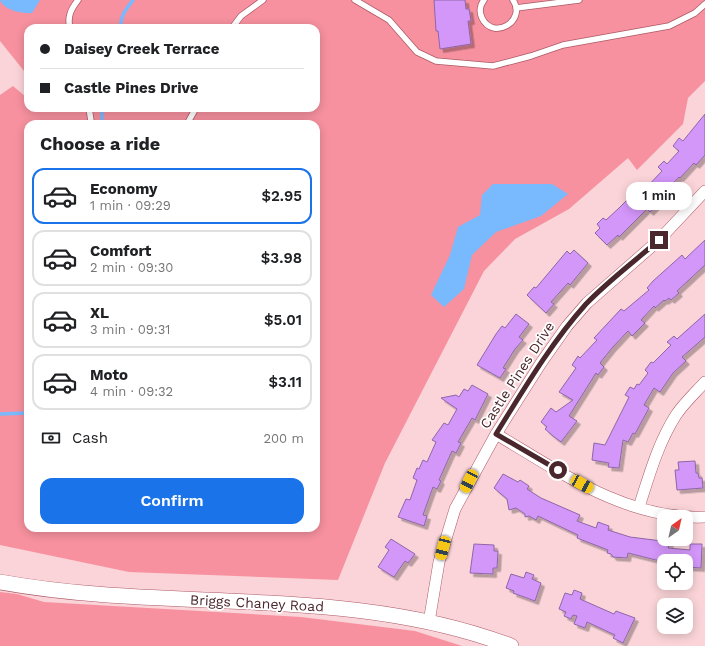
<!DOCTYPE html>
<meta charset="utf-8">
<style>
:root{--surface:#fff;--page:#f6f6f6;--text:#202124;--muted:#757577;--line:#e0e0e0;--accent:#1a73e8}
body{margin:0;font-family:"Work Sans",sans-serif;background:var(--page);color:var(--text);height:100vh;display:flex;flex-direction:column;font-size:15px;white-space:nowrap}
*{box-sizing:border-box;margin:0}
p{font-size:13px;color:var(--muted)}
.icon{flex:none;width:22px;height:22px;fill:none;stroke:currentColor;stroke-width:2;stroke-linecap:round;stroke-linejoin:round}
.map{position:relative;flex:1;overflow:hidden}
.drawer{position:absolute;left:24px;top:120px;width:296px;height:412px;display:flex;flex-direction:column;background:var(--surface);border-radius:12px;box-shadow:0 2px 10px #0003}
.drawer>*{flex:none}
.top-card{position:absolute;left:24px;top:24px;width:296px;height:88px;border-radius:12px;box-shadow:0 2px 10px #0003;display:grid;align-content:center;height:88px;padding:0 16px;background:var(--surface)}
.needle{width:26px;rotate:34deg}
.tools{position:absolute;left:657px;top:510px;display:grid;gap:8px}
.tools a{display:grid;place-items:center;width:36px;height:36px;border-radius:8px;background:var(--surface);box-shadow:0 2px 10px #0003;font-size:20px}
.end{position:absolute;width:18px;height:18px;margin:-9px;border:5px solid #4a272c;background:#fff;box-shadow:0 0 0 2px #fff}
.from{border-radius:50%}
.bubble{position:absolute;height:28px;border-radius:12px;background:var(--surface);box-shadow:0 2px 10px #0003;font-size:13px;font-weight:600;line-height:28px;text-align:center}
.car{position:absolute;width:12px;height:24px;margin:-12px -6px;border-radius:5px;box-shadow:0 0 3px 1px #0007;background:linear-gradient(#f5c518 24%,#345 0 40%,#f5c518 0 76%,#345 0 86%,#f5c518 0)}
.top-card b{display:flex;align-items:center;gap:14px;height:38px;font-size:15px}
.top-card b+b{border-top:1px solid var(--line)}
.top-card i{width:10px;height:10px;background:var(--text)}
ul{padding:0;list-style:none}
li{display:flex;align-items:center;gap:12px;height:56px;margin:0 8px 6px;padding:0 8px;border:2px solid var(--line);border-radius:12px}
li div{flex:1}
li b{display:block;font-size:15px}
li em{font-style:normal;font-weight:600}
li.selected{border-color:var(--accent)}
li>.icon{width:36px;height:36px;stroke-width:1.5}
h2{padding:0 16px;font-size:18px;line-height:48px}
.pay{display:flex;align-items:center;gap:10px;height:44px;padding:0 16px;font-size:15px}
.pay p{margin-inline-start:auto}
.primary-button{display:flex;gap:8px;margin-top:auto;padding:8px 16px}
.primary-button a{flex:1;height:46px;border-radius:12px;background:var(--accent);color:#fff;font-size:16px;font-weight:600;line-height:46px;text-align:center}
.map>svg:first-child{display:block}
.green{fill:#f7919f;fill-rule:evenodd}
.water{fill:#79b9fe}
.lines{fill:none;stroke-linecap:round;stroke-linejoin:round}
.stream{stroke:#79b9fe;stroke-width:3.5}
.building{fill:#d396f9;stroke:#8e66a7;filter:url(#shadow)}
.service-casing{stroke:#ac5a66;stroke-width:7}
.minor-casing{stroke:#ac5a66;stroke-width:12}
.secondary-casing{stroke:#ac5a66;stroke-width:16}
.service{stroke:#fff;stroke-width:5.5}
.minor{stroke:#fff;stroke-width:11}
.secondary{stroke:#fff;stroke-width:15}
.route{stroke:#4a272c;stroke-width:5}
.labels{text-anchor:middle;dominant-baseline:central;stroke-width:3.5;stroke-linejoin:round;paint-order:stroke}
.street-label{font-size:14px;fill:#4a272c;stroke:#fff}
</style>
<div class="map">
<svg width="705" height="646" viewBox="0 0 705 646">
<defs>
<filter id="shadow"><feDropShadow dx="3.5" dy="3.5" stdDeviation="0" flood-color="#0004"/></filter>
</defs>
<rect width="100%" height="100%" fill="#fad4d8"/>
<!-- green -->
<path class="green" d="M0 0H705V81L688 98 683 124 637 170 628 158 569 209 515 239 484 271 385 463 338 580 129 572 0 545V95L13 86 26 97 28 94V108H316V28H28V76L0 41ZM28 124H316V528H28Z
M0 592 17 594 44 602 301 617 415 631 462 646H0Z"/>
<!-- water -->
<path class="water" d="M0 0H40L32 13C23 14 3 10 0 0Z
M493 184H552L568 194 541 216 496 232 472 255 464 289 444 307 431 295 450 255 458 227 480 215 482 195Z"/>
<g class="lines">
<!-- stream -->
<path class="stream" d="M121 28C119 17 127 8 133 0
M102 108V124
M28 347 26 350 28 359
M0 414 28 413"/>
</g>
<!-- building -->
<path class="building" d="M434 0H465L466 9H469L471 21H468L471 44 440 49 438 31H436Z
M705 114V155L696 165 694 163 680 178 679 177 656 202 658 204 650 212 647 209 619 237 618 235 607 245 595 233 600 228 597 224 603 218 606 220 619 208 629 198 627 197 640 185 644 190 662 171 658 167 664 161 667 164 679 151 673 146 679 138 683 141Z
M705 240V265L677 291 679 293 671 300 669 298 665 301 664 300 655 308 654 306 641 320 645 323 632 336 628 331 612 348 600 363 604 367 598 375 596 373 569 416 577 421 561 442 553 436 545 429 547 427 541 422 551 408 556 412 573 400 559 392 576 368 572 365 578 356 580 358 597 340 594 338 621 309 624 311 649 290 647 288 653 281 682 255 685 259Z
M574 250 588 263 570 285 568 283 551 302 554 304 546 313 527 295 534 287 536 288 567 251 570 254Z
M516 314 529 324 519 337 523 340 515 349 503 368 506 369 500 378 477 365 496 334 502 326 505 328Z
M705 314V337L682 357 686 361 673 373 660 392 654 388 644 405 649 408 635 434 633 433 628 442 623 440 619 468 608 467 609 463 592 460 594 443 605 445 629 397 625 395 630 387 634 389 637 384 639 385 648 373 645 370 651 362 653 363 671 345 667 342 674 336 677 339Z
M472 385 488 394 475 420 472 418 458 442 461 443 456 453 452 451 439 480 441 481 437 489 433 487 423 515 427 516 424 526 398 517 406 499 410 500 417 480 413 478 417 468 419 469 423 460 427 462 436 442 432 440 444 423 448 425 457 409 441 398 456 395 459 397 464 389 468 391Z
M695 461 696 473H698L699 478H702L703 488 677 490 675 470H679L678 462Z
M503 474 518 482 520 480 529 486 527 489 541 498 580 515 577 521 596 528 598 522 609 526 608 530 630 537 670 542 668 548 690 550V544H702L701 568 686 567V561L656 560 628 553 627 558 613 557 611 554 607 553 608 550 577 538 578 535 538 516 536 520 529 516 525 517V514L516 508 509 510 507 499 494 488Z
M391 539 415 554 408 563 405 561 394 577 378 567 389 550 385 547Z
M474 544 494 545V551H498L497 568H493V574L470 573Z
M526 572 534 575 532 579 541 583 535 601 513 593 514 591 506 588 511 574 524 578Z
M574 590 582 593 580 599 614 614 616 611 635 618 623 643 613 638 615 635 587 622 585 628 574 624 577 616 573 615 571 619 564 616 566 612 559 609 565 593 572 595Z"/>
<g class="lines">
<defs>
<path id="service" d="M355 0 389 20 417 52 436 61 493 66 531 56 563 45 669 26 695 13 705 4
M484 0C480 5 479 12 482 18 493 41 527 21 513 0
M516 8 579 0
M70 28C67 17 71 9 78 0
M232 28 241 16 263 0
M89 108 91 121 94 124
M187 124 196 108"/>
<path id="minor" d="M496 434C560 472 627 520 705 517
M639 507C649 476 658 443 676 415 684 403 695 393 705 382
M429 622 439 562 455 509 496 434 541 363 567 326 587 303 659 240 705 191"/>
<path id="secondary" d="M0 582C169 613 348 584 511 646"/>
</defs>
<!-- service casing -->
<use href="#service" class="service-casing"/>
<!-- minor casing -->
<use href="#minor" class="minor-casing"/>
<!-- secondary casing -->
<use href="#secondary" class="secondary-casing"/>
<!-- service -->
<use href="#service" class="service"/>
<!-- minor -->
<use href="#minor" class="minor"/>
<!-- secondary -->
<use href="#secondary" class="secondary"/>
</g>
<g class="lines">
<!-- route -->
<path class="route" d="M558 470 496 434C524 389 551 343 586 304 608 281 635 261 659 240"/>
</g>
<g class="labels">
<!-- street labels -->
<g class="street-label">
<text transform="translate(517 375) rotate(-57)">Castle Pines Drive</text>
<text transform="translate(257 603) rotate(3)">Briggs Chaney Road</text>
</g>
</g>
</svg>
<div class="tools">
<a><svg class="needle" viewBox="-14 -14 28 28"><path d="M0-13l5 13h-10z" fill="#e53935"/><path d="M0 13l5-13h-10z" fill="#757577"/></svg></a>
<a><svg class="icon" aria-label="locate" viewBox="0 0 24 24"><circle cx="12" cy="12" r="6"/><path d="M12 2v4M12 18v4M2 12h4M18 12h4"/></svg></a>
<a><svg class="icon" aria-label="layers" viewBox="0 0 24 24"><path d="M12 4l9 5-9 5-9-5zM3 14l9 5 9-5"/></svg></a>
</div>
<i class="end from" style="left:558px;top:470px"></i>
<i class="end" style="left:659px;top:240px"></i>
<div class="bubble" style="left:626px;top:182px;width:66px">1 min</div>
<i class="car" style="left:469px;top:481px;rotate:207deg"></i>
<i class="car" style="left:582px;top:484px;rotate:119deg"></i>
<i class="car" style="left:443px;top:548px;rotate:194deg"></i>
<div class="top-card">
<b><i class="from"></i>Daisey Creek Terrace</b>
<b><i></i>Castle Pines Drive</b>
</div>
<section class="drawer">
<h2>Choose a ride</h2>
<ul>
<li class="selected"><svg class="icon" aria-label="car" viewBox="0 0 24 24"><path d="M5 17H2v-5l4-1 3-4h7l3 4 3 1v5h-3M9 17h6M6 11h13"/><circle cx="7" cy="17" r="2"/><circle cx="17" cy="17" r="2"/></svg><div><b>Economy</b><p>1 min · 09:29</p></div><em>$2.95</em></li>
<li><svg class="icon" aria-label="car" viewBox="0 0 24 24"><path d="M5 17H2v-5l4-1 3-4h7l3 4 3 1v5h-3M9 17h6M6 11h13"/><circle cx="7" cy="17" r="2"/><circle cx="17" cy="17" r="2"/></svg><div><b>Comfort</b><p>2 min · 09:30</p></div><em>$3.98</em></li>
<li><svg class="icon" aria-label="car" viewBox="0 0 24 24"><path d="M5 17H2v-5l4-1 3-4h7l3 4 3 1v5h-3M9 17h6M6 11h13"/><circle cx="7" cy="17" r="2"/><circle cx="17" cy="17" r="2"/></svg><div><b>XL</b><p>3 min · 09:31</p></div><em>$5.01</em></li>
<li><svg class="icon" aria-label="car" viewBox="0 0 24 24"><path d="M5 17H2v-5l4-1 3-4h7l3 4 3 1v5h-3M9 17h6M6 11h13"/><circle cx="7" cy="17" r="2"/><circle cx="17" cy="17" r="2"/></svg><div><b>Moto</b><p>4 min · 09:32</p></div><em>$3.11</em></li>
</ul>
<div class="pay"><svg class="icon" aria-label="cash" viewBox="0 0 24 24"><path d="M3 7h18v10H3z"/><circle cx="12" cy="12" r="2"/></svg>Cash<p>200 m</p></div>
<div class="primary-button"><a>Confirm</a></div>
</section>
</div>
